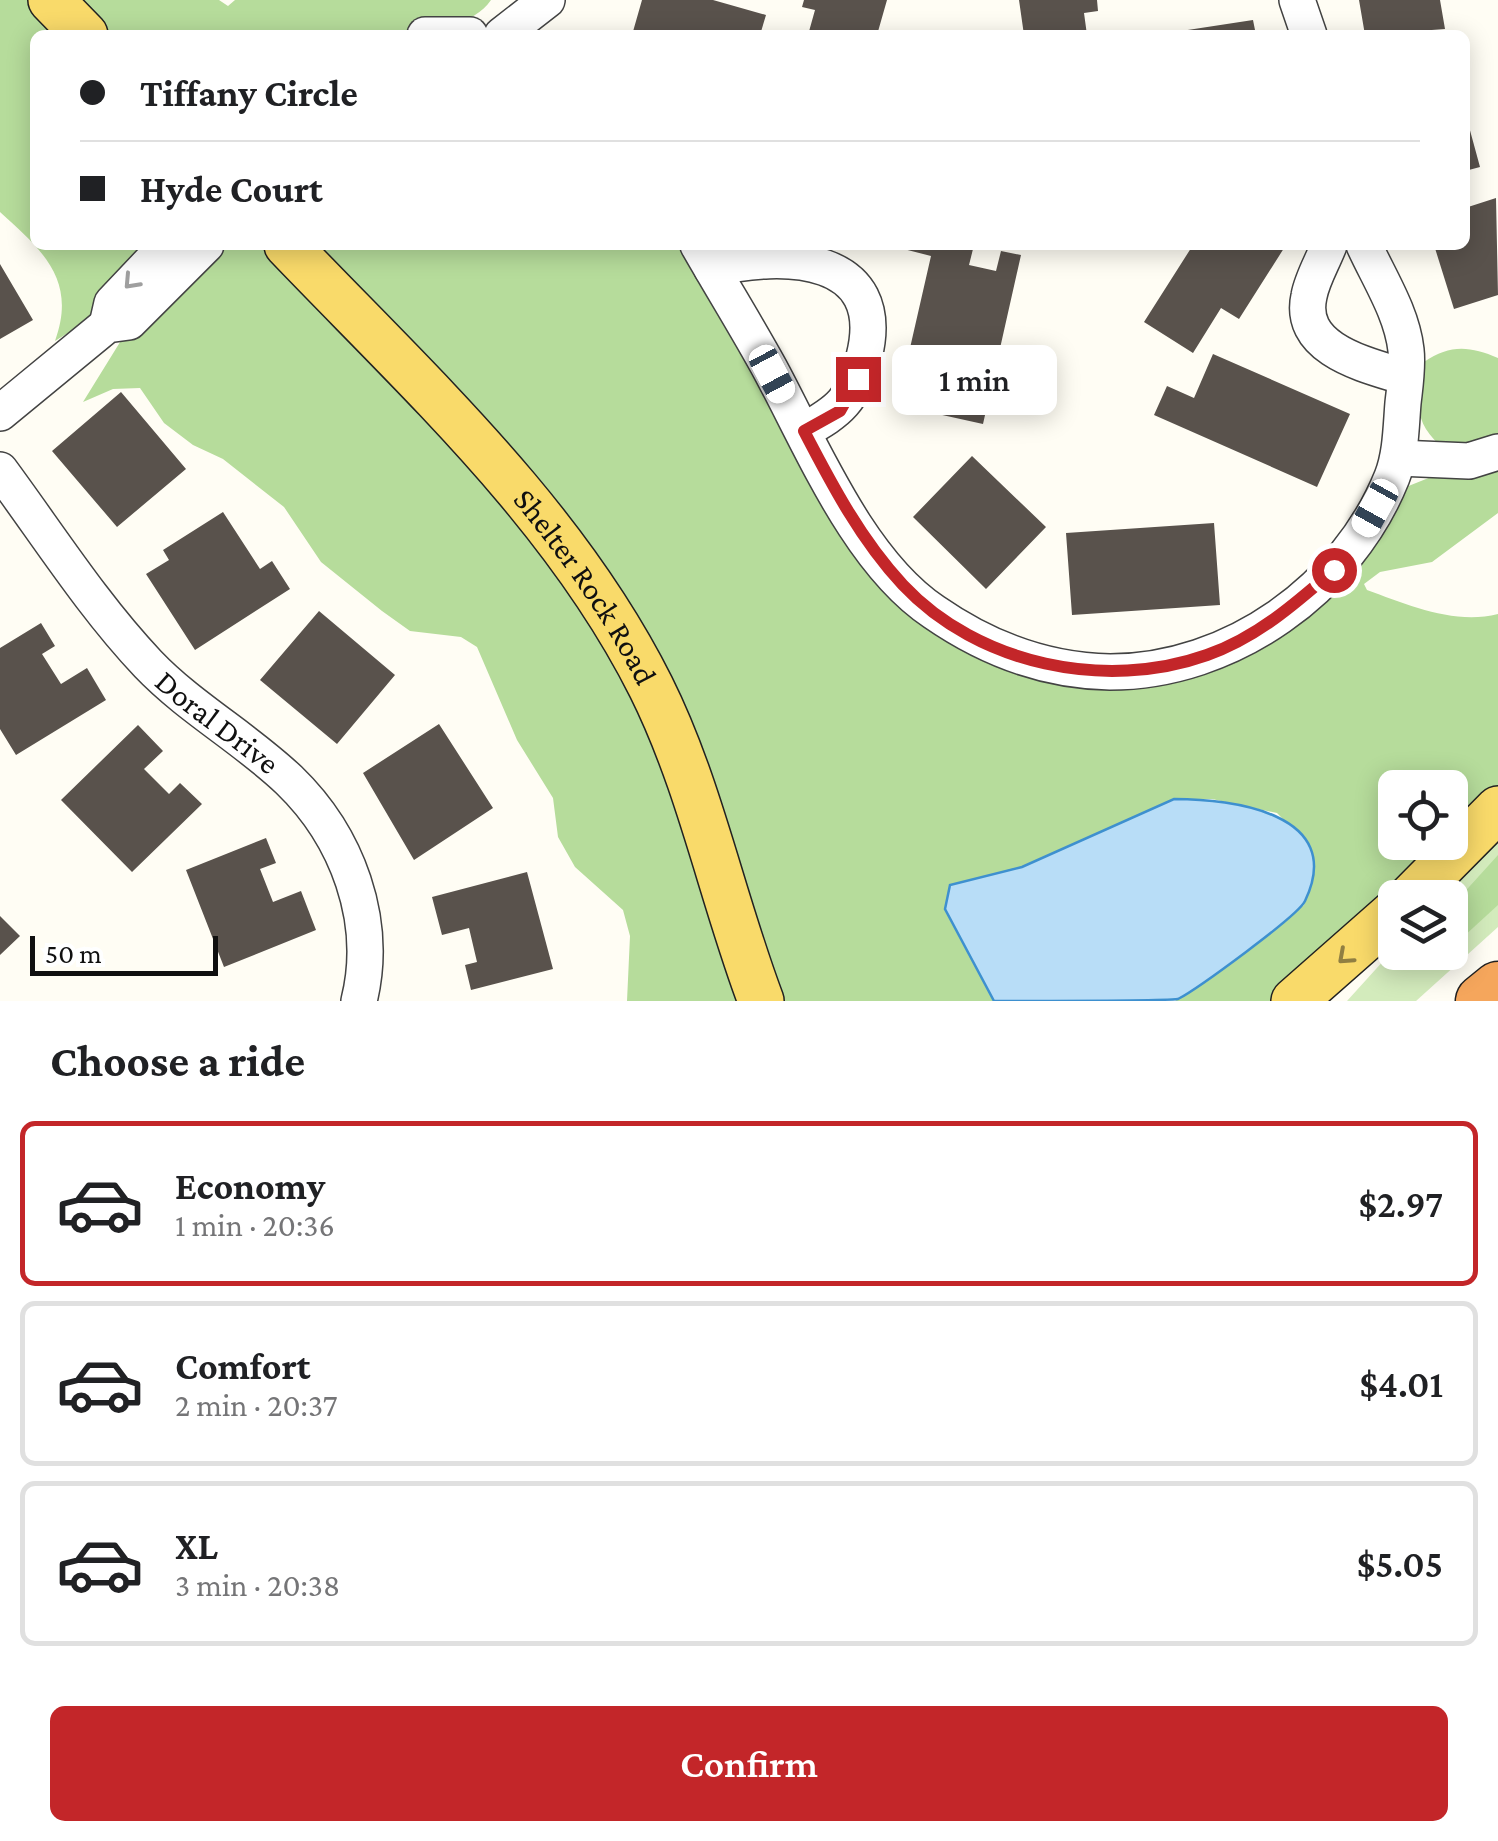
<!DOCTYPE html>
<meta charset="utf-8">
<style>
:root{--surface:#fff;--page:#f6f6f6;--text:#202124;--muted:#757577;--line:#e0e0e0;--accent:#c32629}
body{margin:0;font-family:"Crimson Pro",serif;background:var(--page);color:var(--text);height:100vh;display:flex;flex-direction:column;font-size:38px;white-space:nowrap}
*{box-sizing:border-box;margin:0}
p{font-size:32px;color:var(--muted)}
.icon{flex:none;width:55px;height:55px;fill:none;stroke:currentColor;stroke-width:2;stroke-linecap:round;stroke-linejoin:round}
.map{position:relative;height:1001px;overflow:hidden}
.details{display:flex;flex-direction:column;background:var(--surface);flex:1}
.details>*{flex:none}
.guide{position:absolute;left:30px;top:30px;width:1440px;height:220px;border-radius:15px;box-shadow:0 5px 25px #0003;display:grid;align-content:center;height:220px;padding:0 50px;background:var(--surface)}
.tools{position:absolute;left:1378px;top:770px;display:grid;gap:20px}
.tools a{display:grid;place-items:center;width:90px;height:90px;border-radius:15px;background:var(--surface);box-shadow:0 5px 25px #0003;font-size:50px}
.scale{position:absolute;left:30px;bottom:25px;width:188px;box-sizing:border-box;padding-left:10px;border:5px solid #101010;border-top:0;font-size:28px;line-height:35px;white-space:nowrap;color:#101010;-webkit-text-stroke:8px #fff;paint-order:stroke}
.end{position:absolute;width:45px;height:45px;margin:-22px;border:12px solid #c32629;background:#fff;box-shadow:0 0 0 5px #fff}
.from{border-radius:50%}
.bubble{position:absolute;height:70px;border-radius:15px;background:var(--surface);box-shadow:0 5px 25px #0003;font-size:32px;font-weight:600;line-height:70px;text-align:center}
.car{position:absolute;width:30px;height:60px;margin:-30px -15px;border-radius:12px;box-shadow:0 0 8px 2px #0007;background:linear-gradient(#fff 24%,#345 0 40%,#fff 0 76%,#345 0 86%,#fff 0)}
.guide b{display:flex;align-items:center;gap:35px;height:95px;font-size:38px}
.guide b+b{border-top:2px solid var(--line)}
.guide i{width:25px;height:25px;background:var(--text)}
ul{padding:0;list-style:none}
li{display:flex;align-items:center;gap:30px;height:165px;margin:0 20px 15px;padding:0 30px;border:5px solid var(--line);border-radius:15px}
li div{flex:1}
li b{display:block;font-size:38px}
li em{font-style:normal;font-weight:600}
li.active{border-color:var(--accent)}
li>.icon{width:90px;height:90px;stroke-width:1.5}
h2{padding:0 50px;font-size:45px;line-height:120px}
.button{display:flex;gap:20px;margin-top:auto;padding:20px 50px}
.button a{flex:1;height:115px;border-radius:15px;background:var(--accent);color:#fff;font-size:40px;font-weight:600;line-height:115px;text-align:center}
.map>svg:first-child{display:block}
.green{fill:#d3ebbc}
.forest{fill:#b6dc9b;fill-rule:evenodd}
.water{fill:#b8ddf7;stroke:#3e90cf;stroke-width:2.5}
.building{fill:#59524c}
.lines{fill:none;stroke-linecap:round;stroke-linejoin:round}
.minor-casing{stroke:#434343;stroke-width:38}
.major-casing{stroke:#212121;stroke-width:48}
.highway-casing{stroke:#212121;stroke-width:55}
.minor{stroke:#fff;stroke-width:35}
.major{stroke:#f9da6a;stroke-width:45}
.highway{stroke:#f5a65c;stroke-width:52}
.oneway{stroke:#9f9f9f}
.oneway2{stroke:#907f42}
.route{stroke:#c32629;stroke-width:12}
.labels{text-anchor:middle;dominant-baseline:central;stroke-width:10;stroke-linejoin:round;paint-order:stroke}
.street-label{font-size:32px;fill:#101010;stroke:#fff}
</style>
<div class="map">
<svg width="1498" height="1001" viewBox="0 0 1498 1001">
<rect width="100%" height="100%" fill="#fffdf4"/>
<!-- green -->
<path class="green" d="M1498 833V927L1416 1001H1347L1395 948V952H1450V898L1440 897Z"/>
<!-- forest -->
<path class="forest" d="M0 0H219L228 6 235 0H491C474 25 435 29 407 35H35V245H165L92 318 55 341C77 280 43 251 0 212Z
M206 245H698L903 585 1030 661 1210 655 1406 487 1431 477 1440 445C1411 420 1418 396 1424 362 1450 344 1470 346 1498 358V513L1432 562 1380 572 1364 584 1367 590C1408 605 1454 625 1498 614V809L1294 1001H1175L1304 905 1313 870 1309 846 1277 813 1212 799H1174L1022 867 950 885 946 909 994 1001H627L630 936 623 910 575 867 558 837 553 798 517 740 477 647 461 637 410 631 382 611 321 562 284 507 223 459 193 445 164 423 140 388 113 389 83 402 130 326ZM1395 788H1450V842H1395Z
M1498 855V905L1450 949V908Z"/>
<!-- water -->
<path class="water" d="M1174 799C1232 799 1347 813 1305 901 1298 916 1197 989 1178 999 1162 1001 1023 1001 994 1001L945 909 950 885 1022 867Z"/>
<!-- building -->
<path class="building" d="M642 0H713L766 15 760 35H632Z
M804 0H887L877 35H808L815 10 802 7Z
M1019 0H1097L1098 11 1084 13 1087 35H1024Z
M1359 0H1440L1445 29 1365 35Z
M1253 20 1256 35H1168V33Z
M1465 112 1480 167 1465 171Z
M1496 198 1498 295 1454 309 1434 245H1465V208Z
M888 245H974L969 265 996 271 1001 251 1021 255 983 424 897 405 931 256Z
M1193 245H1286L1239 319 1221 308 1193 353 1144 322Z
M0 264 33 320 0 339Z
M1213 354 1350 414 1317 487 1154 415 1167 386 1194 398Z
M121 392 186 469 117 527 52 451Z
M972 456 1046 527 986 589 913 517Z
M223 512 260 569 272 561 290 589 195 650 146 574 169 560 163 550Z
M1214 523 1220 605 1072 615 1066 533Z
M319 611 395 675 337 744 260 680Z
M41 623 55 646 42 654 61 684 87 668 106 700 16 755 0 729V648Z
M439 724 493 808 414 860 363 773Z
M138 725 163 751 144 769 169 794 180 783 202 804 132 872 61 800Z
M266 838 276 863 260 869 273 902 301 891 316 930 224 967 186 870Z
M527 872 553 969 471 990 465 965 477 962 469 928 442 935 432 897Z
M0 916 20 936 0 955Z"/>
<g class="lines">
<defs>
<g id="minor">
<path d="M1297 0 1309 35"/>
<path d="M425 35H470"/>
<path d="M502 35 547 0"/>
<path d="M698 245C722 287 747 327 770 369 812 447 859 562 934 612 986 648 1045 671 1110 672 1231 672 1347 589 1392 477 1401 454 1401 427 1403 403 1405 385 1408 367 1406 350 1402 313 1379 278 1364 245"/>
<path d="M1329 245C1323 261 1312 279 1309 296 1297 350 1367 365 1405 377"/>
<path d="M712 269C783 251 890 254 864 357 853 400 840 411 803 431"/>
<path d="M107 325 112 303 167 245"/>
<path d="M0 413 107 325 129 322 206 245"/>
<path d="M1398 458 1469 461 1498 452"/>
<path id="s1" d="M0 470C48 535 93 606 148 664 190 708 245 738 289 780 347 836 379 920 359 1001"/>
</g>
<g id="major">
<path d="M51 0 85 35"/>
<path id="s2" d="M287 245C418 382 565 515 651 687 700 785 722 898 761 1001"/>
<path d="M1410 898 1498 809"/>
<path d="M1294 1001 1395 912"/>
</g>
<path id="highway" d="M1482 1001 1498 988"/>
</defs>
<!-- minor casing -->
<use href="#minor" class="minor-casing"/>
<!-- major casing -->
<use href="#major" class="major-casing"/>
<!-- highway casing -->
<use href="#highway" class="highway-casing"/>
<!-- minor -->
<use href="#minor" class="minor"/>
<!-- major -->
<use href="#major" class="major"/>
<!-- highway -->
<use href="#highway" class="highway"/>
</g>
<!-- one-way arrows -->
<defs><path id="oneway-chevron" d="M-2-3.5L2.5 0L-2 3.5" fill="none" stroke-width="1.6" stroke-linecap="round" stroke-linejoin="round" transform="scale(2.5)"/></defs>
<use class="oneway" href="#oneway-chevron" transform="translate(131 282) rotate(133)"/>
<use class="oneway2" href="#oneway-chevron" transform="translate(1345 957) rotate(138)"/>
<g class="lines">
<!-- route -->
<path class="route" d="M858 379 840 411 804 431C832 485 861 540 903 585 978 665 1106 691 1207 655 1256 638 1295 604 1334 570"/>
</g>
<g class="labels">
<!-- street labels -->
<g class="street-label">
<text stroke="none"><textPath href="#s2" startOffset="455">Shelter Rock Road</textPath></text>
<text stroke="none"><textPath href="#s1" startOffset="335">Doral Drive</textPath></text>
</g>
</g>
</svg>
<div class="tools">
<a><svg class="icon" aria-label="locate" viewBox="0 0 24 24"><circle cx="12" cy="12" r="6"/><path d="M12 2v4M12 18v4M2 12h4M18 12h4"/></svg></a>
<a><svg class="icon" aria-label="layers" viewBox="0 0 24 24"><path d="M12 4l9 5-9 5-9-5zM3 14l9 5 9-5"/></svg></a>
</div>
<div class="scale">50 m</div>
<i class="end from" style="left:1334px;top:570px"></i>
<i class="end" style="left:858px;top:379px"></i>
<div class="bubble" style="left:892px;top:345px;width:165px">1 min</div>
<i class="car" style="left:772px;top:374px;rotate:152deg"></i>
<i class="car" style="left:1375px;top:508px;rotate:209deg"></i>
<div class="guide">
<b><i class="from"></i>Tiffany Circle</b>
<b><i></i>Hyde Court</b>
</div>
</div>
<section class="details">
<h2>Choose a ride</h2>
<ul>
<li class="active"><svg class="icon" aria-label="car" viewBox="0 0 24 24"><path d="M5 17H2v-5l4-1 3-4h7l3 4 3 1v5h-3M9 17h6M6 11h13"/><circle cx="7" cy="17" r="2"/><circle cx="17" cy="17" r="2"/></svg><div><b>Economy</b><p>1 min · 20:36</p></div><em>$2.97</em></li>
<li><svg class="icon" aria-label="car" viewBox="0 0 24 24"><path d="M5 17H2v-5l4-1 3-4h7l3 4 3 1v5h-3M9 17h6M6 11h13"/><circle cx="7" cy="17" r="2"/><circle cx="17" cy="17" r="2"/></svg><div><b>Comfort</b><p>2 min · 20:37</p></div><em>$4.01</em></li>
<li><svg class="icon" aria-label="car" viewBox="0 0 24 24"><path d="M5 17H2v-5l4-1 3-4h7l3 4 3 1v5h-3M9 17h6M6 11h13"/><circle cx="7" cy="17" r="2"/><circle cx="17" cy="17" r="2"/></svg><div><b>XL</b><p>3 min · 20:38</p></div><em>$5.05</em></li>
</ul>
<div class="button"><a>Confirm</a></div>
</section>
